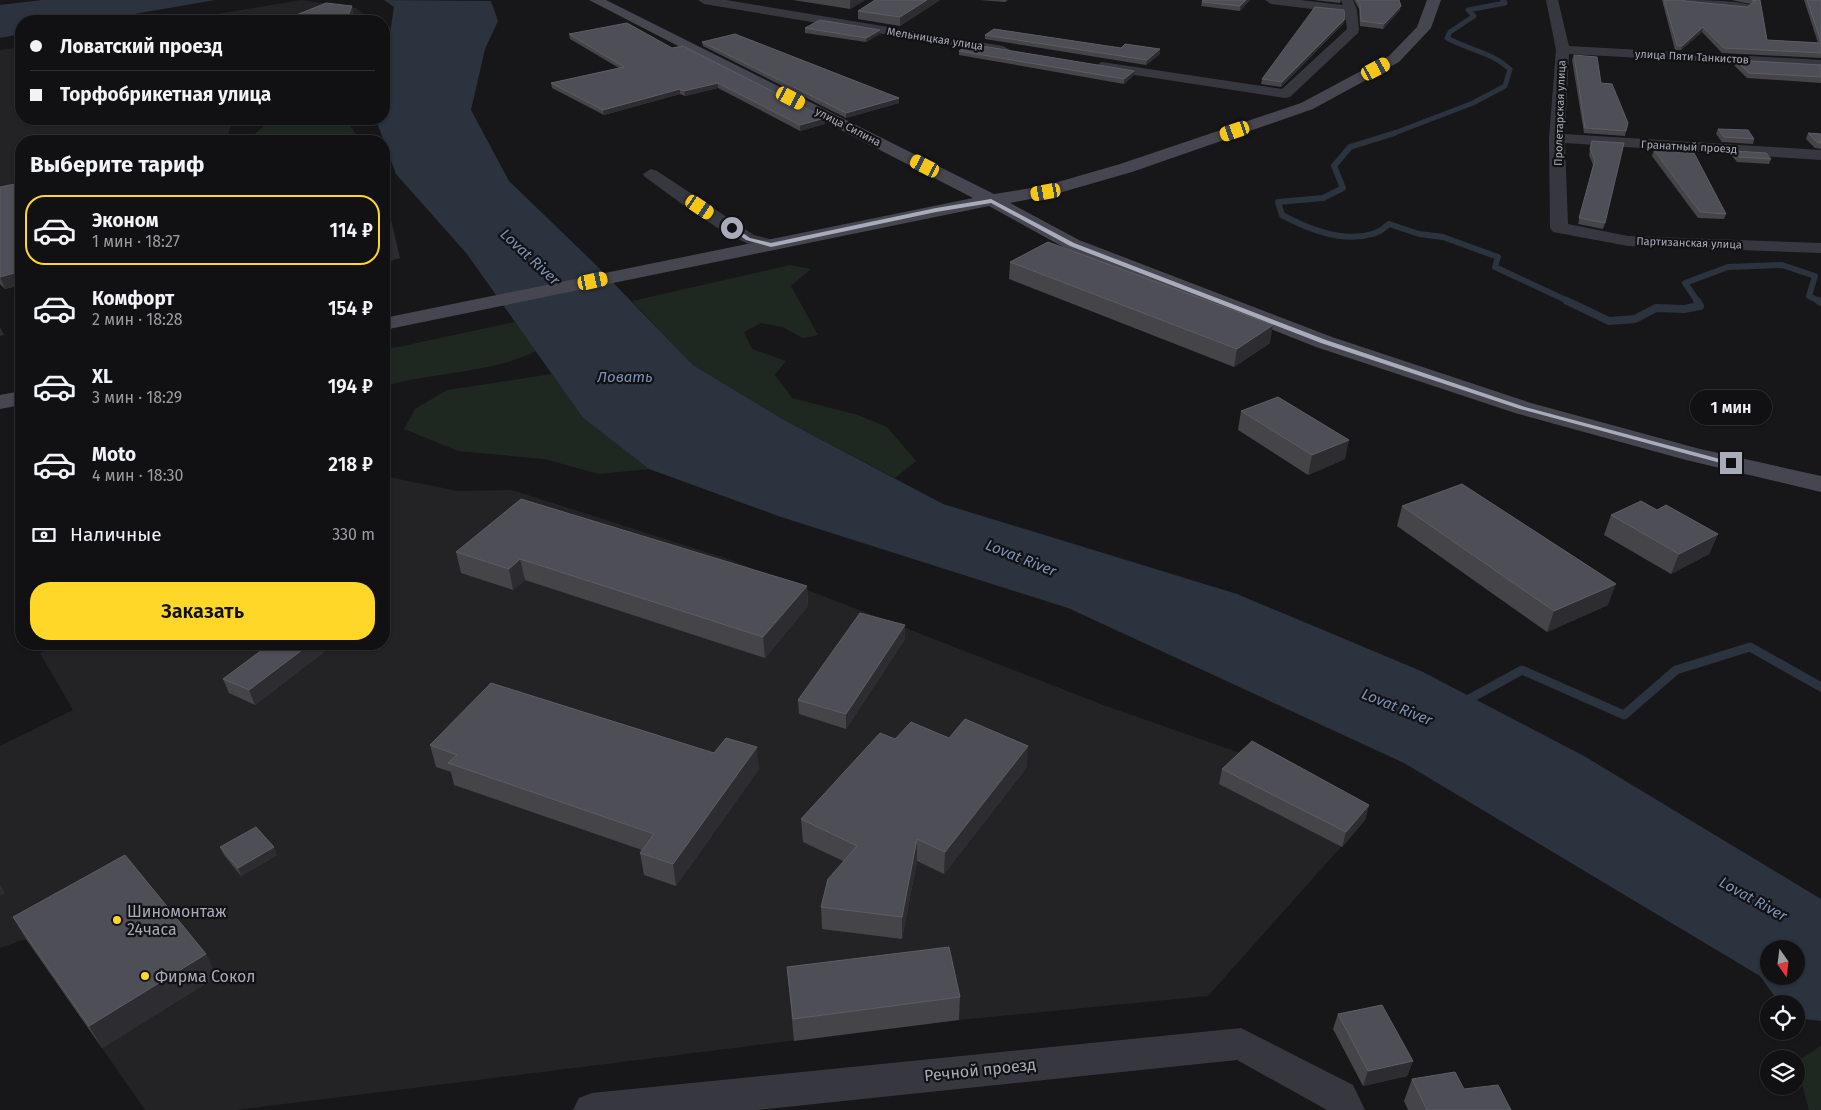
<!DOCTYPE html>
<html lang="ru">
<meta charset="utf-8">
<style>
:root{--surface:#111113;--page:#1e1f21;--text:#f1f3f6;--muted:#9c9da0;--line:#303133;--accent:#ffd729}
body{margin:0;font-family:"Fira Sans",sans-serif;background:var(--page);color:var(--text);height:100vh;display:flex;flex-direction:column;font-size:19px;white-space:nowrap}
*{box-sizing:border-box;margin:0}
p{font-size:16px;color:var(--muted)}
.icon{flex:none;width:28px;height:28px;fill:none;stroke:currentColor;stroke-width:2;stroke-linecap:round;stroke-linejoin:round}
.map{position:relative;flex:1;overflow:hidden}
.drawer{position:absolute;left:15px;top:135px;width:375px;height:515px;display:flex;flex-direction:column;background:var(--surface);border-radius:20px;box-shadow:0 1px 4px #0004,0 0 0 1px var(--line)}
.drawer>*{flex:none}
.banner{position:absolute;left:15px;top:15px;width:375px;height:110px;border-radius:20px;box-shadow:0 1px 4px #0004,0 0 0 1px var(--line);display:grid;align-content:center;height:110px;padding:0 15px;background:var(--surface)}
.needle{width:32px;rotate:166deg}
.tools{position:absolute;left:1760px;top:940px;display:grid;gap:10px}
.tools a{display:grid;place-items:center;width:45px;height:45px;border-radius:50%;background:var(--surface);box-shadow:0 1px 4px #0004,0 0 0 1px var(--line);font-size:25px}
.end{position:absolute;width:22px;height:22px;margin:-11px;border:6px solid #a8abba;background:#111;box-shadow:0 0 0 2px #111}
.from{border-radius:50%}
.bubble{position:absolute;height:35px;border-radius:18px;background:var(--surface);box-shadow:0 1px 4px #0004,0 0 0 1px var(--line);font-size:16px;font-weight:600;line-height:35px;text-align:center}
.car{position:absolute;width:15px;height:30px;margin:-15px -8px;border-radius:6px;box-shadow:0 0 4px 1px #0007;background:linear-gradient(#f5c518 24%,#345 0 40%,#f5c518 0 76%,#345 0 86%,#f5c518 0)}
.banner b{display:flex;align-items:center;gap:18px;height:48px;font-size:19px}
.banner b+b{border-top:1px solid var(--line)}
.banner i{width:12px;height:12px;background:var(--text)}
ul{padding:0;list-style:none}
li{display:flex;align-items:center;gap:15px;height:70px;margin:0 10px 8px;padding:0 5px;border:2px solid transparent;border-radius:20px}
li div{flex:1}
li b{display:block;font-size:19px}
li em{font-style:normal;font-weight:600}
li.selected{border-color:var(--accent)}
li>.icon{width:45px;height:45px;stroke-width:1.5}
h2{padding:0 15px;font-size:22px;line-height:60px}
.pay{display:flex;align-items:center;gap:12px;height:55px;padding:0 15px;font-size:19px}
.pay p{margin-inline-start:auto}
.button{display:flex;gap:10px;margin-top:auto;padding:10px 15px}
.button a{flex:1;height:58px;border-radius:20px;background:var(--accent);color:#111;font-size:20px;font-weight:600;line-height:58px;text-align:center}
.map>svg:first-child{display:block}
.built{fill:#232326}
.green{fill:#1e2821}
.water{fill:#2b333f;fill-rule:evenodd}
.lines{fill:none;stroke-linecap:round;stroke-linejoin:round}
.stream-far3{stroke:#2b333f;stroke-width:5}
.stream-far2{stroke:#2b333f;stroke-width:6}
.stream-far1{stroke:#2b333f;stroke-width:8}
.stream{stroke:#2b333f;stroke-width:9}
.street{fill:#37373f;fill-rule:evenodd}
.secondary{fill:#45464f;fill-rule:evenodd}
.wall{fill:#444449}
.shaded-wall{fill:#2d2d31}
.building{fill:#4e4f56;stroke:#5c5d65}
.route{fill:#a8abba}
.poi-dot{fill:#ffd729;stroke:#121214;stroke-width:2}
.labels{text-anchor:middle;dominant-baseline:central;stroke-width:4.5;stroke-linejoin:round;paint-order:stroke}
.far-street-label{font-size:11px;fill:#a8abba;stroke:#121214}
.water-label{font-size:15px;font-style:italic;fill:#7c93b8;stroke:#121214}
.near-poi-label{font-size:16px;fill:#a8abba;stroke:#121214;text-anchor:start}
.near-street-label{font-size:16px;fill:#a8abba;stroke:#121214}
</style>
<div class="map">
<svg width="1821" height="1110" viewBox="0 0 1821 1110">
<rect width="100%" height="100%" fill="#171719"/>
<!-- built -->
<path class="built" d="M301 0 356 8 370 18 369 21H174Z
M21 47V119H233L226 141H21V238L0 244V50Z
M384 476 458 491 512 490 728 559 1106 706 1249 756 1365 820 1208 996 959 1020 236 1110H145L26 939 0 948V746L73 710 40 653 62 644H384Z"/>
<!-- green -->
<path class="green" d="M272 119H348V122L360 141H247Z
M790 265 811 269 791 286 818 335 803 338 782 327 761 323 744 332 752 349 786 361 775 375 792 398 858 415 887 427 916 461 895 478 784 420 693 365 632 301Z
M515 322 536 351C489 374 433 372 384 386V350Z
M552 374 583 418 649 469 599 474 544 459 458 451 404 429 415 409 447 390Z
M1821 1046V1110H1809L1796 1062Z"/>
<!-- water -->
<path class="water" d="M42 0H215L94 21H21V34L0 38V5Z
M384 0 491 1 498 21 485 49 471 110 509 181 594 263 693 365 784 420 943 504 1237 594 1421 671 1584 756 1821 899V1021L1796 1018V1004H1780L1760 976 1404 763 1068 608 781 517 649 469 583 418 467 254 396 174 376 120 384 119V71L394 7ZM1769 949H1796V976H1769Z"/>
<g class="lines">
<!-- stream-far3 -->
<path class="stream-far3" d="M1392 134 1473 103 1505 86 1510 69C1491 52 1469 50 1447 38L1450 32 1474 16 1468 10 1505 3 1503 0"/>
<!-- stream-far2 -->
<path class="stream-far2" d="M1395 133 1350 147 1334 166 1343 188 1323 198 1278 202 1282 215C1308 229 1343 243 1372 234 1379 233 1384 228 1389 224L1419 234 1443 237 1498 257 1495 267 1570 302
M1698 302 1685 283 1728 267 1782 265 1815 276 1809 296 1821 302"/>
<!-- stream-far1 -->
<path class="stream-far1" d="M1567 301 1609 321 1635 319 1656 308 1684 309 1700 306 1697 301
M1819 301 1821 302"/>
<!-- stream -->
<path class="stream" d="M1462 703 1522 670 1624 715 1676 670 1750 647 1821 687"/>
<!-- street -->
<path class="street" d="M698 0H726L1003 46 1010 50 1003 54 704 4Z
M1265 0H1300L1343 5 1341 0H1353L1357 10 1359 30 1358 33 1290 97 1285 98 1102 70 1095 66 1102 62 1282 89 1347 29 1345 13 1271 4Z
M1546 0H1558L1569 46 1821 60V68L1569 54 1565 134 1821 150V160L1565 143 1568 224 1628 236 1821 243V253L1628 246 1553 232 1550 228 1549 138 1556 50Z
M1678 0C1693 0 1743 0 1752 6L1746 10 1684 4Z
M651 169 657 171 754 235 777 241 780 245 777 249C747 256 672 196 645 177L643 174Z
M1241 1028 1353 1085 1365 1110H1327L1237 1060 758 1110H573L579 1098 592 1093Z"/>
<!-- secondary -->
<path class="secondary" d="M589 0H606L994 194 1044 186 1120 164 1301 103 1389 56 1417 27 1427 0H1441L1431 28 1399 62 1313 109 1132 172 1052 195 1010 203 1079 240 1332 337 1531 403 1700 449 1821 476V492L1686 460 1515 413 1316 347 1065 248 989 206 384 330V318L973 198Z
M21 391V405L0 409V395Z"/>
</g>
<!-- wall -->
<path class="wall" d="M793 0H865L850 9Z
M875 0H940L900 26 858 19V11Z
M979 0H1008L1005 2Z
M1250 0 1240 11 1201 6 1202 2Z
M1314 0H1341L1340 3Z
M1354 0H1399L1400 10 1383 29 1360 26 1359 9Z
M1662 0H1683L1685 1 1747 7 1751 4 1731 0H1760L1767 40 1818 43 1804 0H1821V58L1722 53 1702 32 1681 50H1675Z
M1344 23 1281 87 1261 84 1262 79Z
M805 28 880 30V34L866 42 805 33Z
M569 34 825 118V124L800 131 718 88 685 96 680 94 604 115 552 88 551 83 619 68 570 39Z
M985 35 1121 48 1160 49V54L1146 65 985 39Z
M702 42 899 98V103L846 118 703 46Z
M959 51 1134 75 1124 84 959 55Z
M1574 55 1601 83 1626 131 1625 136 1584 133 1572 60Z
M1736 60 1821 65V83L1747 78 1734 65Z
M1718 129 1754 139 1753 144 1722 142 1716 134Z
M1808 133 1821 134V149L1815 148 1806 139Z
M1592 141 1605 223 1603 229 1578 224 1593 165 1589 155Z
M1654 150 1726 214 1724 219 1698 218 1652 156Z
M1734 151 1771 159 1769 164 1737 162 1732 156Z
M0 187 21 189V285L5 289 0 284Z
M1010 262 1270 343 1234 367 1009 279Z
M1241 411 1345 459 1308 475 1238 430Z
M1402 506 1608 605 1547 632 1397 526Z
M1657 510 1718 534 1709 554 1671 574 1604 535 1611 515Z
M456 552 807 586 808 606 765 658 525 580 513 590 461 573Z
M905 639 846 729 799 714 798 700Z
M270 644H334L255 705 229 693 223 679Z
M949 738 1027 767 944 874 917 861 902 939 822 929 821 907 843 861 803 842 801 819 895 739Z
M430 745 759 769 676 886 644 875 640 853 642 850 454 785 451 772 436 767Z
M1222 769 1369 805 1365 820 1342 847 1219 784Z
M220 847 277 855 241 876 224 855Z
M13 917 206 954 216 977 102 1048 26 939Z
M787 967 960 997 959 1020 794 1041Z
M1338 1014 1413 1061 1407 1076 1363 1086 1333 1029Z
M1412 1079 1464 1089 1511 1110H1408L1404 1101Z"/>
<!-- shaded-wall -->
<path class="shaded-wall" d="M851 0H865L850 9V1Z
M927 0H940L900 26V17Z
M1246 0H1250L1240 11V6Z
M352 6 355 18 354 21H346Z
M1401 6 1400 10 1383 29 1384 24Z
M1345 19 1344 23 1281 87 1282 82Z
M1703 27 1702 32 1681 50 1682 46Z
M880 30V34L866 42V38Z
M1160 49V54L1146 65 1147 60Z
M1134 71V75L1124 84V79Z
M718 83V88L685 96 684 91Z
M680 89V94L604 115 603 110Z
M899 98V103L846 118V113Z
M825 118V124L800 131V125Z
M391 220 400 258 384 263V222Z
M21 271V285L5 289 0 277Z
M1273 325 1270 343 1234 367 1237 349Z
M0 327 4 335 0 336Z
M1349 440 1345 459 1308 475 1312 455Z
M1718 534 1709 554 1671 574 1679 554Z
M520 559 525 580 513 590 509 569Z
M1616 584 1608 605 1547 632 1554 611Z
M807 586 808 606 765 658 763 637Z
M905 625V639L846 729V714Z
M310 644H334L255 705 249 690Z
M1028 746 1027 767 944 874 945 852Z
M757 747 759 769 676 886 673 864Z
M1369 805 1365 820 1342 847 1346 832Z
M917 839V861L902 939V917Z
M274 847 277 855 241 876 238 868Z
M0 884 5 893 0 895Z
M206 954 216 977 102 1048 89 1026Z
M1413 1061 1407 1076 1363 1086 1368 1071Z"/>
<!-- building -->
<path class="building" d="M875 0H927L900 17 858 11Z
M1203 0H1246L1240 6 1202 2Z
M1357 0H1399L1401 6 1384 24 1361 21 1360 5Z
M1664 0H1683L1685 1 1747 7 1755 1 1752 0H1760L1767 40 1821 43V53L1724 48 1703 27 1682 46 1677 45Z
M1807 0H1821V42Z
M326 3 352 6 346 21H287L289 18Z
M1315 7 1344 10 1345 19 1282 82 1262 79Z
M820 20 880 30 866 38 805 28Z
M627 23 672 48 683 46 825 118 800 125 718 83 684 91 680 89 603 110 551 83 624 67 569 34Z
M994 29 1121 48 1125 44 1160 49 1147 60 985 35Z
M735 34 899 98 846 113 702 42Z
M970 44 1134 71 1124 79 959 51Z
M1574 55 1597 57 1601 83 1612 84 1628 123 1626 131 1585 128Z
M1736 60 1821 65V77L1749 73Z
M1718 129 1748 130 1754 139 1724 137Z
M1808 133 1821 134V143L1817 142Z
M1592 141 1624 143 1605 223 1579 218 1595 160 1590 149Z
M1654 150 1694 153 1726 214 1700 212Z
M1734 151 1766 153 1771 159 1739 157Z
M15 184 21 189V271L0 277V187Z
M384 214 391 220 384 222Z
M1048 242 1273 325 1237 349 1010 262Z
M1278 397 1349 440 1312 455 1241 411Z
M1462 484 1616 584 1554 611 1402 506Z
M521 499 807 586 763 637 520 559 509 569 456 552Z
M1641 501 1657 510 1666 505 1718 534 1679 554 1611 515Z
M860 613 905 625 846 714 798 700Z
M270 644H310L249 690 223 679Z
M491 683 714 753 726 738 757 747 673 864 640 853 654 834 448 763 457 755 430 745Z
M965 719 1028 746 945 852 917 839 902 917 821 907 828 879 857 846 801 819 880 733 895 739 911 722 949 738Z
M1252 741 1369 805 1346 832 1222 769Z
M256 827 274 847 238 868 220 847Z
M125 855 206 954 89 1026 13 917Z
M949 947 960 997 793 1019 787 967Z
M1382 1005 1413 1061 1368 1071 1338 1014Z
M1455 1072 1464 1089 1498 1085 1511 1110H1427L1412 1079Z"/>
<!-- route -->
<path class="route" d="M991 199 1074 243 1326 340 1525 407 1735 463 1728 465 1520 409 1321 343 1070 246 991 203 936 212 771 247 746 240 729 228 734 227 750 238 771 243 936 208Z"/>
<!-- markers -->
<g class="poi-dot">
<circle cx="117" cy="920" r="5"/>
<circle cx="145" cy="976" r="5"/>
</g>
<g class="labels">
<!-- far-street labels -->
<g class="far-street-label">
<text transform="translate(935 39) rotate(9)">Мельницкая улица</text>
<text transform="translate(1692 57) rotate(3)">улица Пяти Танкистов</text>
<text transform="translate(1560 113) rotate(-88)">Пролетарская улица</text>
<text transform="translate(848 127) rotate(27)">улица Силина</text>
<text transform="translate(1689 147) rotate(3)">Гранатный проезд</text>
<text transform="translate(1689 243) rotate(2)">Партизанская улица</text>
</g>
<!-- water labels -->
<g class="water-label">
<text transform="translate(530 257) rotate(43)">Lovat River</text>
<text x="625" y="377">Ловать</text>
<text transform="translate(1021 558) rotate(22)">Lovat River</text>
<text transform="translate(1397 707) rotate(22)">Lovat River</text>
<text transform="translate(1753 899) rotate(29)">Lovat River</text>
</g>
<!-- near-poi labels -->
<g class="near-poi-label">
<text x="127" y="911">Шиномонтаж<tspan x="127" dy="18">24часа</tspan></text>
<text x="155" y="976">Фирма Сокол</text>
</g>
<!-- near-street labels -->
<g class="near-street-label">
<text transform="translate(980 1070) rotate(-6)">Речной проезд</text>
</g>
</g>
</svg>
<div class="tools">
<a><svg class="needle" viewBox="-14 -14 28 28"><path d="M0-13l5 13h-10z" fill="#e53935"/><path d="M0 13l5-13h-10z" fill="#9c9da0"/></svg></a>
<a><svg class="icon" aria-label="locate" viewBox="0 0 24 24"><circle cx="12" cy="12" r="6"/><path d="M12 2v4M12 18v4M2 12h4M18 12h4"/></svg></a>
<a><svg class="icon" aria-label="layers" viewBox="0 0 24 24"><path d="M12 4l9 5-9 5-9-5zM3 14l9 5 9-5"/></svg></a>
</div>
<i class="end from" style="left:732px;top:228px"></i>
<i class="end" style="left:1731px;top:463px"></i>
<div class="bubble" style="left:1690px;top:390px;width:82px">1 мин</div>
<i class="car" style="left:1376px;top:69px;rotate:62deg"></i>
<i class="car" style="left:791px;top:98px;rotate:117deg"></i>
<i class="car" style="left:1235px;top:131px;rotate:251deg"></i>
<i class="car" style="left:925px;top:166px;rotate:297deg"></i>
<i class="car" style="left:1046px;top:192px;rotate:260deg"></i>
<i class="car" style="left:700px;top:207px;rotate:124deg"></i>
<i class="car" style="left:593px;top:281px;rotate:78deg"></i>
<div class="banner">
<b><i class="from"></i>Ловатский проезд</b>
<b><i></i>Торфобрикетная улица</b>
</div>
<section class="drawer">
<h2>Выберите тариф</h2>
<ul>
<li class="selected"><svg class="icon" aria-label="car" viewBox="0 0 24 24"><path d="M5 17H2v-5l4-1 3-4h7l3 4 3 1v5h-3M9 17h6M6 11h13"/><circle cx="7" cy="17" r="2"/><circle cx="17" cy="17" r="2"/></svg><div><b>Эконом</b><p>1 мин · 18:27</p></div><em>114 ₽</em></li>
<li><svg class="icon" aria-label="car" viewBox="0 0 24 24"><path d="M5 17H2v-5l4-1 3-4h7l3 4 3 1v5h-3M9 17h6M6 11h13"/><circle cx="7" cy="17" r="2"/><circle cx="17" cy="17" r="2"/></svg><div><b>Комфорт</b><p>2 мин · 18:28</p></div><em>154 ₽</em></li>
<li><svg class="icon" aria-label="car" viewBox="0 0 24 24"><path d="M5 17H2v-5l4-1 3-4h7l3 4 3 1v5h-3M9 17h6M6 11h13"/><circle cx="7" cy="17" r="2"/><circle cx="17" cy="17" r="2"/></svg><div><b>XL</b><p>3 мин · 18:29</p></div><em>194 ₽</em></li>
<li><svg class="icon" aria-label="car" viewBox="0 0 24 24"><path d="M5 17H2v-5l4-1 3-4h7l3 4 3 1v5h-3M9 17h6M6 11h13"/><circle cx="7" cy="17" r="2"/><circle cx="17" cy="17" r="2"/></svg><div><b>Moto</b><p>4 мин · 18:30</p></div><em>218 ₽</em></li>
</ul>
<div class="pay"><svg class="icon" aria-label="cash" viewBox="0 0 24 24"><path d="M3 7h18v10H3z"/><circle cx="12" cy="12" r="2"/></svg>Наличные<p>330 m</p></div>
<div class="button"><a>Заказать</a></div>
</section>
</div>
